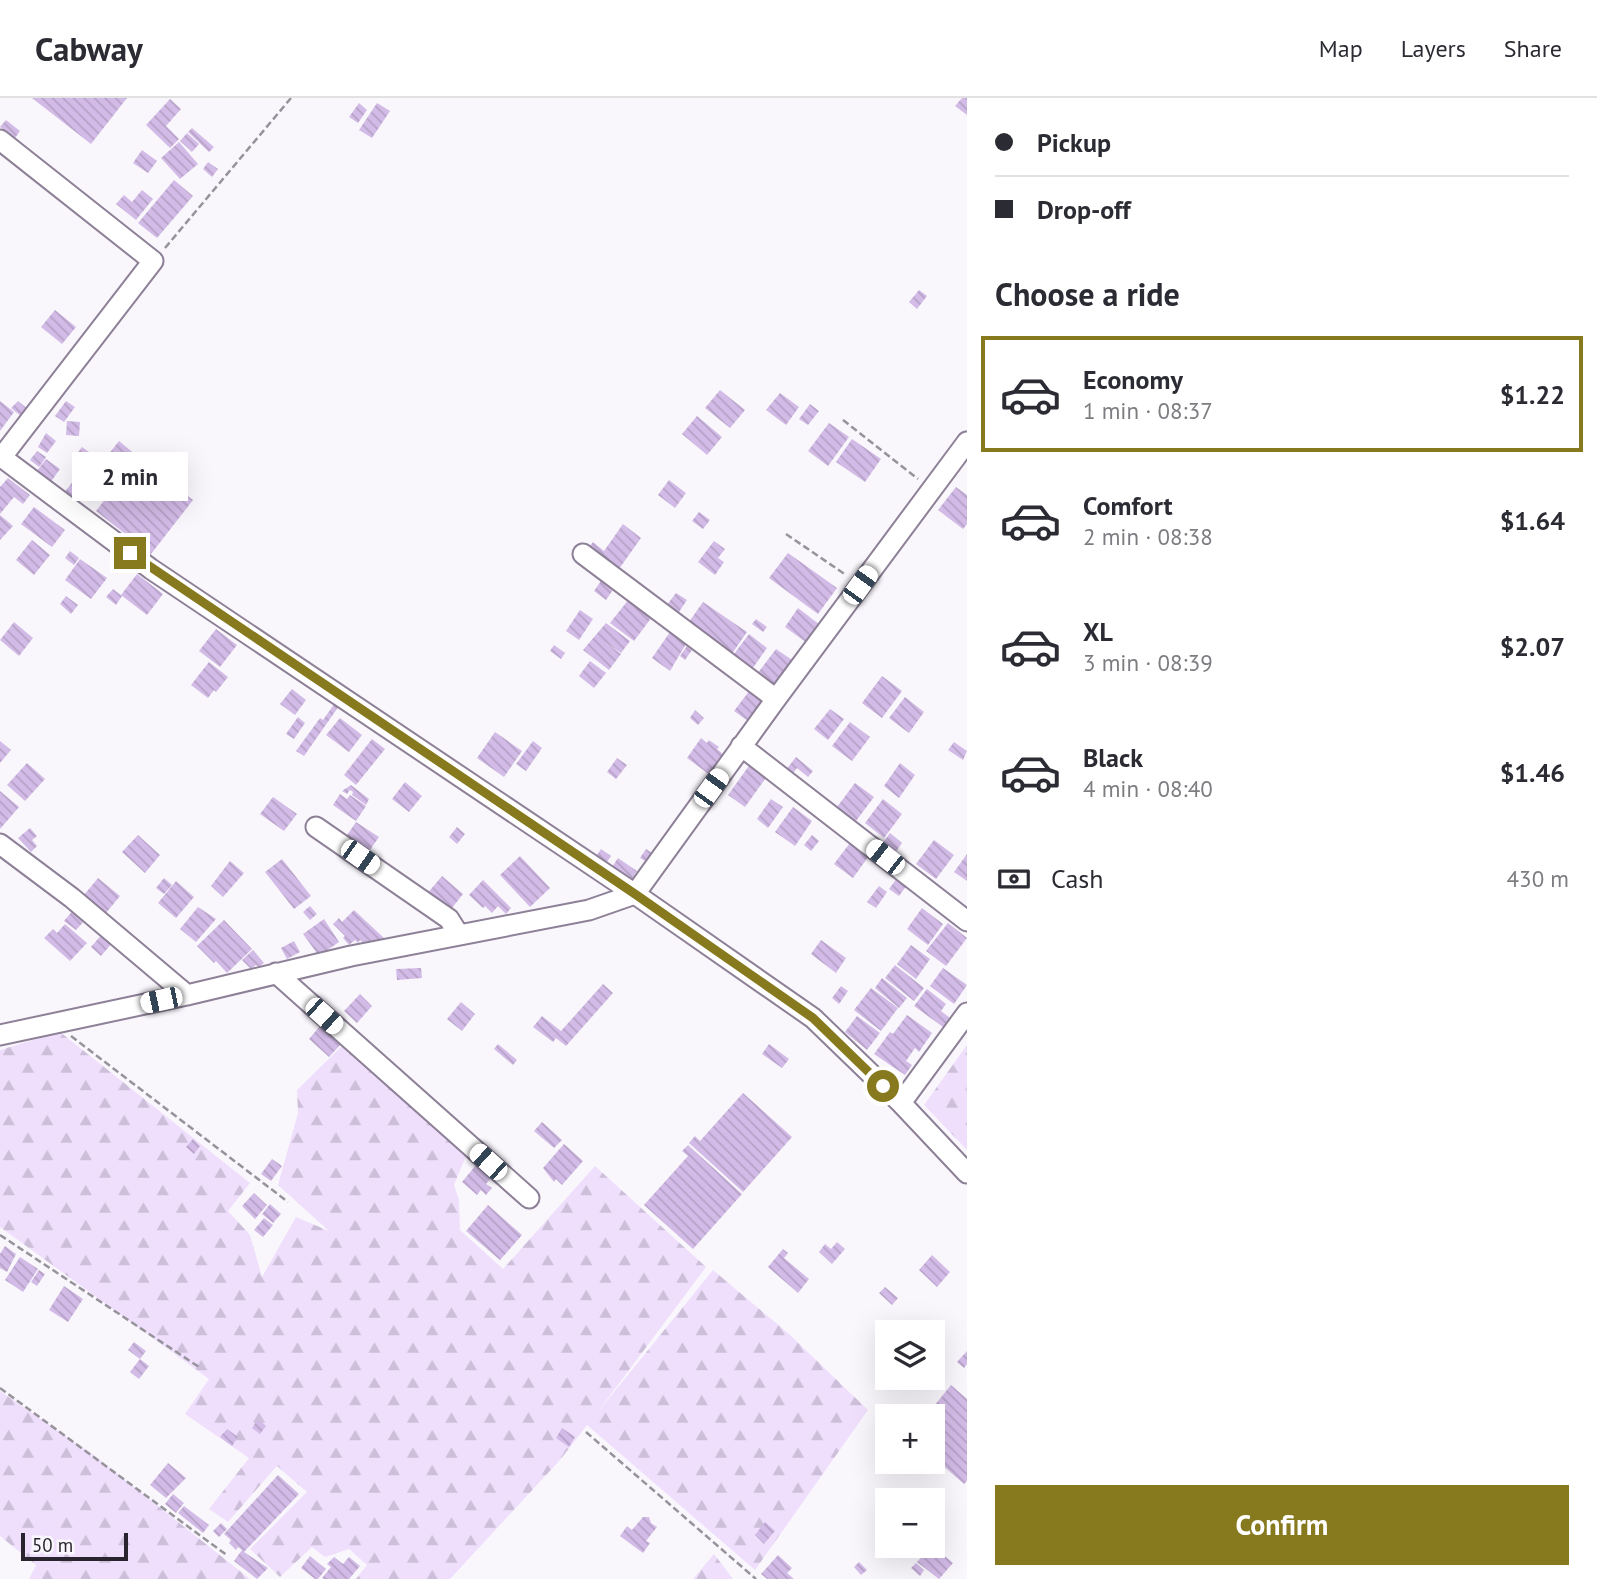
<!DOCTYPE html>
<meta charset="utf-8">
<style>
:root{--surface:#fff;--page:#f2f2f3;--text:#2b2b33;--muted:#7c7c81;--line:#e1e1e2;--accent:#87791d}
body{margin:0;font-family:"PT Sans",sans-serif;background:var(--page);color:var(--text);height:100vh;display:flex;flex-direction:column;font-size:26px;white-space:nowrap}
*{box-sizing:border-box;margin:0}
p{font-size:23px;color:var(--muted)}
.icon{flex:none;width:38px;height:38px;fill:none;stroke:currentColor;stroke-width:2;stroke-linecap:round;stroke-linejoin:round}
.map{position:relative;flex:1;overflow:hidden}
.details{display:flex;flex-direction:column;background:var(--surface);width:630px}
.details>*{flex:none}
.top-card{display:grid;align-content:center;height:154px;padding:0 28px;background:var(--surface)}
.controls{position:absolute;left:875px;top:1222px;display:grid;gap:14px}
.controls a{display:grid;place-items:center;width:70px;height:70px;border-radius:0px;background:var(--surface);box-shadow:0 7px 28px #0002;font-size:35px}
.scale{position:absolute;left:21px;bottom:18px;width:107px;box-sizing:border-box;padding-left:7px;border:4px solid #29242d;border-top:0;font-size:19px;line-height:24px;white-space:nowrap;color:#29242d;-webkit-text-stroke:5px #f9f7fc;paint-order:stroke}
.end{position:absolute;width:32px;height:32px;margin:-16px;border:9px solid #87791d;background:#fff;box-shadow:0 0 0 4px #fff}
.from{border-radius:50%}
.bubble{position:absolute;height:49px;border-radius:0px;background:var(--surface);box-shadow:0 7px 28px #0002;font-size:23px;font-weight:700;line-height:49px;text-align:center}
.car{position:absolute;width:21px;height:42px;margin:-21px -10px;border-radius:9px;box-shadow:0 0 5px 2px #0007;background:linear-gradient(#fff 24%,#345 0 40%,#fff 0 76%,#345 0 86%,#fff 0)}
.top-card b{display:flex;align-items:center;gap:24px;height:66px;font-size:26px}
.top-card b+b{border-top:2px solid var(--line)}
.top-card i{width:18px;height:18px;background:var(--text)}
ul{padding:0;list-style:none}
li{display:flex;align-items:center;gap:21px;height:116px;margin:0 14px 10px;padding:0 14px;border:4px solid transparent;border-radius:0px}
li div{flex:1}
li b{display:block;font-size:26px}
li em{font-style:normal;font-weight:700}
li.current{border-color:var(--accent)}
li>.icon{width:63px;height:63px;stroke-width:1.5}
h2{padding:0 28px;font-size:32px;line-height:84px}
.pay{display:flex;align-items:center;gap:18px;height:77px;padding:0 28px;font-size:26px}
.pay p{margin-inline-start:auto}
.cta{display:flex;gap:14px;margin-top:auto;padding:14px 28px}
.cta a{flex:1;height:80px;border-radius:0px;background:var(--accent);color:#fff;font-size:28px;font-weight:700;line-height:80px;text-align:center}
header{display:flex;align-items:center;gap:42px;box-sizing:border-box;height:98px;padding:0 35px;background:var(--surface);border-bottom:2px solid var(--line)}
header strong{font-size:33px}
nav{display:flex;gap:38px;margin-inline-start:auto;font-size:24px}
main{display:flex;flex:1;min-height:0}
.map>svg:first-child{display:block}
.forest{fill:url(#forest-firs)}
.building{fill:url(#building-back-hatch)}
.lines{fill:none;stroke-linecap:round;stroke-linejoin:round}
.minor-casing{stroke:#8d8097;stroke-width:23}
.path{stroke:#97939a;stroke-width:2.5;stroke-dasharray:7 3.5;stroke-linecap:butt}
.minor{stroke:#fff;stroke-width:19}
.route{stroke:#87791d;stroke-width:9}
</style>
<header>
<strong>Cabway</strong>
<nav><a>Map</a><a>Layers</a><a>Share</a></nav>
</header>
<main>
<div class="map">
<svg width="967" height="1481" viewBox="0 0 967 1481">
<defs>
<pattern id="forest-firs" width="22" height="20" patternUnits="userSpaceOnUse" patternTransform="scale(1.75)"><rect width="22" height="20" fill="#efdffd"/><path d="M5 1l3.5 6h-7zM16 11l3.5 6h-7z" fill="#cdbfd9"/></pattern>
<pattern id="building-back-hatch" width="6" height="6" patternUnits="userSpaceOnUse" patternTransform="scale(1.75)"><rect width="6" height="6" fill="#d3bbe7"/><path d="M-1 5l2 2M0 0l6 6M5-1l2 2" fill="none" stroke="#b5a1c6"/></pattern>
</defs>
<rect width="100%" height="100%" fill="#f9f7fc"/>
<!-- forest -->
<path class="forest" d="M60 934 250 1085 228 1113 250 1137 262 1179 296 1119 329 1133 278 1087 298 1015 297 992 346 944 468 1053 454 1087 459 1102 460 1132 503 1171 595 1068 706 1169 597 1315 713 1172 789 1236 868 1312 755 1472 587 1327 560 1362 450 1481H356L367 1467 349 1451 325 1459 312 1449 280 1479 250 1451 307 1394 277 1368 228 1424 209 1411 249 1360 185 1316 209 1281 0 1129V952Z
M967 947V1052L924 1007Z
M0 1293 95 1358 250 1481H29L36 1467 0 1438Z
M714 1456 733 1481H693Z"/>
<!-- building -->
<path class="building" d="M32 0H127L91 46Z
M962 0H967V17L955 8Z
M170 1 181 11 166 28 179 41 170 50 146 27Z
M359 5 367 12 358 25 349 19Z
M377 5 390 13 372 40 359 32Z
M6 22 20 33 15 40 0 29Z
M192 30 214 49 209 54 188 34Z
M187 35 199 46 192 54 180 43Z
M179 44 198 66 180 81 161 60Z
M142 52 157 63 148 75 133 65Z
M208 64 218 71 212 79 203 71Z
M174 82 193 98 157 140 138 125Z
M142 92 153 101 136 122 116 106 124 97 132 104Z
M919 192 927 198 917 211 909 204Z
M55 212 76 229 62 246 41 229Z
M720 292 745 312 730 330 705 310Z
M780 295 799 309 786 327 766 312Z
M0 303 14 314 0 333Z
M18 303 28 311 22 319 11 310Z
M66 303 75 309 64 324 55 318Z
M810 306 819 313 808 327 799 321Z
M697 318 722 339 707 357 682 336Z
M67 323 80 324 79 338 66 337Z
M829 325 849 339 828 368 808 353Z
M46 335 56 343 47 355 38 349Z
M852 341 881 361 865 384 836 364Z
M119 343 137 358 126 371 108 357Z
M82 349 89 354 83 362 76 357Z
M37 353 46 359 39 369 30 362Z
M138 359 193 402 151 456 96 413Z
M46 361 60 371 50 385 36 374Z
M8 380 30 397 23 406 14 399 0 416V389Z
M75 381 88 391 77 406 63 396Z
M669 382 686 395 675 410 658 397Z
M956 389 967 397V426L963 431 938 412Z
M34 409 65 432 52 449 21 426Z
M699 414 710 422 703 431 692 423Z
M0 417 13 428 0 442Z
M623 426 641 440 619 471 600 457 587 452 593 444 604 453Z
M32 442 50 457 34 477 16 462Z
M714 443 725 451 718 460 724 464 715 477 698 464Z
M70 453 79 460 74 467 65 460Z
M788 455 837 490 818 516 769 480Z
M80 461 107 480 91 501 65 482Z
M137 476 163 496 147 517 121 497Z
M603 480 615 489 606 502 594 493Z
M113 491 122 498 116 507 106 499Z
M676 495 687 502 675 520 663 512Z
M66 498 78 507 71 516 60 506Z
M629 501 652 519 634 543 610 525Z
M703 504 747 534 729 560 684 531Z
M798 510 820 527 807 545 785 529Z
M580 512 593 521 579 542 566 533Z
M756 521 767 529 763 534 752 526Z
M14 524 33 540 19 558 0 542Z
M606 525 630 543 621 555 605 544 621 556 609 572 583 552Z
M216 531 237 547 220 569 199 553Z
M670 534 686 546 670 573 652 560Z
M749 536 767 550 750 574 731 560Z
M554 547 565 555 561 561 550 553Z
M687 548 692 552 685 562 680 558Z
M776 551 795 564 773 594 754 580Z
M590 563 606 575 594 590 579 578Z
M209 564 228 579 216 594 214 592 208 600 191 587Z
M882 578 902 593 882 620 862 605Z
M292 591 306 602 295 617 280 606Z
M750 592 763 602 748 623 734 613Z
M905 599 924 614 909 635 889 620Z
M335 605 339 608 304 658 296 653 320 620 323 622Z
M830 611 844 621 828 642 814 631Z
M695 612 704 620 698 627 690 620Z
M298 619 305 625 294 641 286 636Z
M340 620 362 637 349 654 326 637Z
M850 624 870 639 852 663 832 648Z
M495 634 522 653 504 679 477 660Z
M701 640 707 645 709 642 719 649 717 651 724 657 710 677 687 660Z
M372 641 385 651 356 687 344 677Z
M0 643 11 652 0 665Z
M533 643 542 650 526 673 516 666Z
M954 644 967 653 963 662 948 652Z
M796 659 813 673 808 679 797 670 791 678 785 673Z
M617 660 627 667 616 681 607 674Z
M27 665 45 681 25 703 7 687Z
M751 665 768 677 745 709 728 697Z
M900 665 915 677 899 700 884 688Z
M405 684 422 698 409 714 392 701Z
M855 685 874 699 856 723 837 709Z
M351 687 369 701 366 707 352 697 353 694 350 692 347 696 342 693Z
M0 693 19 709 0 731Z
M340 696 347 701 350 697 366 708 356 723 333 707Z
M273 699 297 716 284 733 260 716Z
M771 701 783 709 768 730 757 721Z
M883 701 902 716 884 740 865 725Z
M793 709 812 723 795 748 775 734Z
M356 724 379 739 365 759 343 743Z
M457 729 465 736 457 746 449 739Z
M30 730 37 738 32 742 37 748 31 754 18 740Z
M890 735 902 745 895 755 882 746Z
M138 737 160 757 145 775 122 754Z
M812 737 819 743 811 753 804 747Z
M853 741 871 755 853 780 834 766Z
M934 742 954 757 936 781 916 766Z
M601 751 611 758 607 764 597 757Z
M646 751 652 755 647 764 640 760Z
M967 756V783L954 774Z
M520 758 550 790 530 809 500 777Z
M618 760 637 773 631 782 612 769Z
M282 761 311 798 294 811 265 774Z
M230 763 244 775 223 799 211 788Z
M900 776 910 783 899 798 889 791Z
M442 778 463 796 448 815 426 797Z
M98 780 120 798 101 821 79 803Z
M164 780 172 787 164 796 156 790Z
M483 782 511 810 506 816 498 808 492 815 485 808 483 810 469 797Z
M176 783 194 799 176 820 158 805Z
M879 788 887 794 876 810 867 804Z
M310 808 317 816 310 822 303 814Z
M198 809 216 821 196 844 180 831Z
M922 810 943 826 928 847 907 831Z
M74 811 86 821 76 832 64 823Z
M354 812 384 840 377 845 375 843 365 846 360 842 358 845 355 842 349 847 343 840 345 838 333 826 339 820 342 824Z
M324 821 339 844 319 858 303 836Z
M224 822 252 851 227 875 216 863 214 865 197 848Z
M948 825 967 840 946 868 926 853Z
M65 826 87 845 70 863 44 840 53 831 57 835Z
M103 835 113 844 101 858 91 849Z
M821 842 846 860 836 875 811 856Z
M294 843 300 854 287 861 281 850Z
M911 847 930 861 916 881 897 866Z
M253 852 264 865 259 869 256 867 251 871 242 862Z
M895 867 924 890 914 903 885 880Z
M421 870 422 880 397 882 396 871Z
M943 870 967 887 954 906 930 888Z
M882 880 907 900 899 910 875 890Z
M603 886 613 895 566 948 556 940 553 944 533 929 542 918 561 933Z
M841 888 848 893 839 906 832 900Z
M871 890 898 910 881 933 854 912Z
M927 891 946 906 941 913 950 920 943 929 914 908Z
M360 896 372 908 357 925 344 913Z
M461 904 475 916 462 933 447 921Z
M907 917 932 935 919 954 915 950 906 963 912 967 905 977 874 956 890 934 893 936Z
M857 918 880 935 867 952 845 934Z
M320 928 341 946 329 959 309 941Z
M498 946 517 962 513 967 494 951Z
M769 946 789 961 782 970 762 956Z
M743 995 792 1039 743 1094 689 1045 695 1038 700 1043Z
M542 1024 562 1042 554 1050 534 1033Z
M193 1041 200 1048 194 1056 186 1049Z
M564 1046 583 1063 562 1087 556 1081 554 1084 543 1070Z
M688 1047 742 1096 693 1151 644 1107 688 1058 682 1053Z
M272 1061 282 1068 271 1083 261 1076Z
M476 1067 489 1073 491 1080 486 1086 492 1090 486 1097 481 1092 477 1097 462 1084Z
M254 1095 267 1107 255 1121 242 1108Z
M270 1106 281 1116 273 1125 262 1116Z
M488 1107 522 1137 500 1162 466 1133Z
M264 1120 273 1127 263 1139 254 1132Z
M837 1144 845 1151 832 1166 819 1154 825 1146 831 1151Z
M5 1148 16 1156 7 1174 0 1170V1156Z
M783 1151 788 1155 784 1160 809 1181 798 1195 768 1169Z
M932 1157 950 1174 937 1189 919 1172Z
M20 1159 38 1171 23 1194 5 1182Z
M39 1172 45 1176 37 1188 31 1184Z
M64 1188 83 1201 68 1224 49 1212Z
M885 1189 898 1200 892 1207 879 1195Z
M134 1244 146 1253 140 1261 128 1252Z
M967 1253V1266L964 1270 957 1264Z
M140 1261 149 1268 139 1281 130 1274Z
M951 1287 967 1301V1383L964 1386 933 1359V1318H926Z
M258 1321 266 1328 260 1336 252 1330Z
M562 1330 575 1339 569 1349 556 1340Z
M227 1331 238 1339 232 1348 220 1339Z
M168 1365 186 1380 166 1400 150 1387Z
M278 1377 299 1396 244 1454 268 1470 257 1481 234 1463 242 1452 238 1449 236 1452 229 1445 231 1442 224 1436Z
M173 1396 184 1405 176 1415 165 1406Z
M184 1408 209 1427 203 1435 178 1415Z
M933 1413 945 1424 933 1438Z
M643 1419H649L651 1425 657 1429 646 1443 650 1445 643 1455 620 1438 627 1428 632 1432Z
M765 1424 775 1433 764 1446 755 1437Z
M221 1425 227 1431 219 1439 213 1433Z
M932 1447 953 1465 939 1481 917 1464Z
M778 1457 792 1470 787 1475 794 1481H767L761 1476Z
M310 1458 326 1471 318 1481H315L301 1470Z
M334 1459 343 1466 349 1459 360 1468 349 1481H324L322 1480 331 1469 327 1466Z
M859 1464 867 1472 861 1477 854 1469Z
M916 1465 924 1472 920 1478 911 1470Z"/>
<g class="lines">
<defs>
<path id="minor" d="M0 42 153 163 1 360
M0 358 151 471 635 796 813 920 901 1005 967 1075
M583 456 776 601
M741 648 967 823
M316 729 449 821 459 837
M0 746 72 800 187 897
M276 875 529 1100
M0 937 187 897 351 858 589 812 635 796 776 601 967 344
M901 1005 967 915"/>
</defs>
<!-- minor casing -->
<use href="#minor" class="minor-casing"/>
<!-- path -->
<path class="path" d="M165 150 291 0
M843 322 918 381
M786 436 846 477
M71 938 288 1104
M0 1137 199 1269
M0 1290 228 1458
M586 1334 756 1481"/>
<!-- minor -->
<use href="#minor" class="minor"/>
</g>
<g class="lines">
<!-- route -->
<path class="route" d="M130 455 635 796 813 920 883 988"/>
</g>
</svg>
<div class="controls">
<a><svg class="icon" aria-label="layers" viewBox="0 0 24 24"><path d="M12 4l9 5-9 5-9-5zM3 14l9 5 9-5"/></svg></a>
<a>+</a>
<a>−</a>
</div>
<div class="scale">50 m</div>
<i class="end from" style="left:883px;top:988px"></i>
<i class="end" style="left:130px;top:455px"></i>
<div class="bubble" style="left:72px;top:354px;width:116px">2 min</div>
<i class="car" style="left:860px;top:487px;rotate:36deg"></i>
<i class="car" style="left:711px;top:690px;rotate:36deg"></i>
<i class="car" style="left:360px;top:759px;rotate:125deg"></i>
<i class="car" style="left:885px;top:759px;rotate:308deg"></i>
<i class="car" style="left:161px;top:902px;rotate:258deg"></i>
<i class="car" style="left:324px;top:918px;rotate:132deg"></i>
<i class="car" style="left:488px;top:1064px;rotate:312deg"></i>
</div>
<section class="details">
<div class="top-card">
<b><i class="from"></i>Pickup</b>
<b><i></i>Drop-off</b>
</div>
<h2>Choose a ride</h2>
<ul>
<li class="current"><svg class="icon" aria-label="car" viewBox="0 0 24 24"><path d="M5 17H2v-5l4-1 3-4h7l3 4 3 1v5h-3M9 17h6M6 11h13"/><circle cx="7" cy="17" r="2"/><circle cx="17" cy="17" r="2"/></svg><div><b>Economy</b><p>1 min · 08:37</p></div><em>$1.22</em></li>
<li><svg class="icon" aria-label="car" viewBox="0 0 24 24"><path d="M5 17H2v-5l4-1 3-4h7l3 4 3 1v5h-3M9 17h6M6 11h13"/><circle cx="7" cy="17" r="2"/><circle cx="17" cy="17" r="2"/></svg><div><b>Comfort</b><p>2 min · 08:38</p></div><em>$1.64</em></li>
<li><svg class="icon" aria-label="car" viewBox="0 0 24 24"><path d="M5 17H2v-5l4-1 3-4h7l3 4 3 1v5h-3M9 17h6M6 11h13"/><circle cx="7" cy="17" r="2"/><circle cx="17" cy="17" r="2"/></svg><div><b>XL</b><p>3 min · 08:39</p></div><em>$2.07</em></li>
<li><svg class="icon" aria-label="car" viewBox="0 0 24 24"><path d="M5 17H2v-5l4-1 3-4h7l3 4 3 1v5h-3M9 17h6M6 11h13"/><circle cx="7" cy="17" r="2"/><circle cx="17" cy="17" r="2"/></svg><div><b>Black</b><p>4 min · 08:40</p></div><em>$1.46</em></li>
</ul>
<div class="pay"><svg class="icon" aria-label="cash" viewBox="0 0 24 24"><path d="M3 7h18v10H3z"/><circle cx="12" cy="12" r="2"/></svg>Cash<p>430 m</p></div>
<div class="cta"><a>Confirm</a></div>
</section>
</main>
